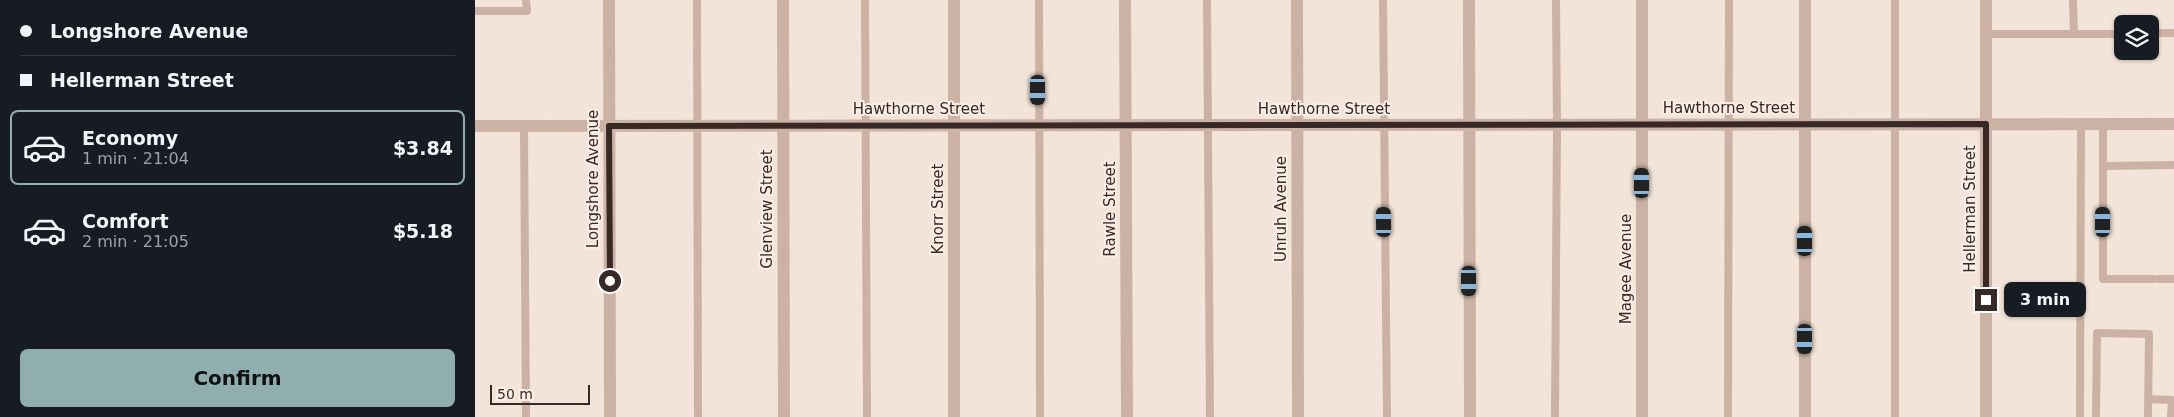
<!DOCTYPE html>
<meta charset="utf-8">
<style>
:root{--surface:#171b24;--page:#242831;--text:#f1f3f6;--muted:#9ea1a6;--line:#363941;--accent:#90aeae}
body{margin:0;font-family:"DejaVu Sans",sans-serif;background:var(--page);color:var(--text);height:100vh;display:flex;flex-direction:column;font-size:19px;white-space:nowrap}
*{box-sizing:border-box;margin:0}
p{font-size:16px;color:var(--muted)}
.icon{flex:none;width:28px;height:28px;fill:none;stroke:currentColor;stroke-width:2;stroke-linecap:round;stroke-linejoin:round}
.map{position:relative;flex:1;overflow:hidden}
.drawer{display:flex;flex-direction:column;background:var(--surface);width:475px}
.drawer>*{flex:none}
.top-card{display:grid;align-content:center;height:110px;padding:0 20px;background:var(--surface)}
.controls{position:absolute;left:1639px;top:15px;display:grid;gap:10px}
.controls a{display:grid;place-items:center;width:45px;height:45px;border-radius:8px;background:var(--surface);box-shadow:0 1px 4px #0004;font-size:25px}
.scale{position:absolute;left:15px;bottom:12px;width:100px;box-sizing:border-box;padding-left:5px;border:2px solid #362926;border-top:0;font-size:14px;line-height:18px;white-space:nowrap;color:#362926;-webkit-text-stroke:4px #faeee5;paint-order:stroke}
.end{position:absolute;width:22px;height:22px;margin:-11px;border:6px solid #362926;background:#fff;box-shadow:0 0 0 2px #fff}
.from{border-radius:50%}
.bubble{position:absolute;height:35px;border-radius:8px;background:var(--surface);box-shadow:0 1px 4px #0004;font-size:16px;font-weight:800;line-height:35px;text-align:center}
.car{position:absolute;width:15px;height:30px;margin:-15px -8px;border-radius:6px;box-shadow:0 0 4px 1px #0007;background:linear-gradient(#222 24%,#8ab4d8 0 40%,#222 0 76%,#8ab4d8 0 86%,#222 0)}
.top-card b{display:flex;align-items:center;gap:18px;height:48px;font-size:19px}
.top-card b+b{border-top:1px solid var(--line)}
.top-card i{width:12px;height:12px;background:var(--text)}
ul{padding:0;list-style:none}
li{display:flex;align-items:center;gap:15px;height:75px;margin:0 10px 8px;padding:0 10px;border:2px solid transparent;border-radius:8px}
li div{flex:1}
li b{display:block;font-size:19px}
li em{font-style:normal;font-weight:800}
li.active{border-color:var(--accent)}
li>.icon{width:45px;height:45px;stroke-width:1.5}
.button{display:flex;gap:10px;margin-top:auto;padding:10px 20px}
.button a{flex:1;height:58px;border-radius:8px;background:var(--accent);color:#111;font-size:20px;font-weight:800;line-height:58px;text-align:center}
main{display:flex;flex:1;min-height:0}
.map>svg:first-child{display:block}
.lines{fill:none;stroke-linecap:round;stroke-linejoin:round}
.service{stroke:#cbb2a4;stroke-width:8}
.minor{stroke:#cbb2a4;stroke-width:12}
.route{stroke:#362926;stroke-width:6}
.labels{text-anchor:middle;dominant-baseline:central;stroke-width:4;stroke-linejoin:round;paint-order:stroke}
.street-label{font-size:15px;fill:#362926;stroke:#faeee5}
</style>
<main>
<section class="drawer">
<div class="top-card">
<b><i class="from"></i>Longshore Avenue</b>
<b><i></i>Hellerman Street</b>
</div>
<ul>
<li class="active"><svg class="icon" aria-label="car" viewBox="0 0 24 24"><path d="M5 17H2v-5l4-1 3-4h7l3 4 3 1v5h-3M9 17h6M6 11h13"/><circle cx="7" cy="17" r="2"/><circle cx="17" cy="17" r="2"/></svg><div><b>Economy</b><p>1 min · 21:04</p></div><em>$3.84</em></li>
<li><svg class="icon" aria-label="car" viewBox="0 0 24 24"><path d="M5 17H2v-5l4-1 3-4h7l3 4 3 1v5h-3M9 17h6M6 11h13"/><circle cx="7" cy="17" r="2"/><circle cx="17" cy="17" r="2"/></svg><div><b>Comfort</b><p>2 min · 21:05</p></div><em>$5.18</em></li>
</ul>
<div class="button"><a>Confirm</a></div>
</section>
<div class="map">
<svg width="1699" height="417" viewBox="0 0 1699 417">
<rect width="100%" height="100%" fill="#f2e4d8"/>
<g class="lines">
<!-- service -->
<path class="service" d="M222 0 223 417
M390 0 392 417
M564 0 565 417
M732 0 735 417
M908 0 912 417
M1598 0 1599 34
M0 11H52L51 0
M1675 33H1699
M1511 34H1648
M1628 124V279H1678
M49 126 51 417
M1628 166 1699 165
M1683 279H1699
M1673 399 1697 400 1696 417
M1080 417 1082 125 1081 0
M1253 417 1254 0
M1420 417V0
M1605 417 1606 124
M1621 417 1622 333 1674 334 1673 417"/>
<!-- minor -->
<path class="minor" d="M134 0 135 417
M308 0 309 417
M479 0V417
M650 0 652 417
M822 0 823 417
M994 0 995 417
M1167 0V417
M1330 0V417
M1511 0V417
M0 126 1699 124"/>
</g>
<g class="lines">
<!-- route -->
<path class="route" d="M135 281 134 126 1511 124V300"/>
</g>
<g class="labels">
<!-- street labels -->
<g class="street-label">
<text x="1254" y="108">Hawthorne Street</text>
<text x="444" y="109">Hawthorne Street</text>
<text x="849" y="109">Hawthorne Street</text>
<text transform="translate(118 179) rotate(-90)">Longshore Avenue</text>
<text transform="translate(292 209) rotate(-90)">Glenview Street</text>
<text transform="translate(463 209) rotate(-90)">Knorr Street</text>
<text transform="translate(635 209) rotate(-90)">Rawle Street</text>
<text transform="translate(806 209) rotate(-90)">Unruh Avenue</text>
<text transform="translate(1495 209) rotate(-90)">Hellerman Street</text>
<text transform="translate(1151 269) rotate(-90)">Magee Avenue</text>
</g>
</g>
</svg>
<div class="controls">
<a><svg class="icon" aria-label="layers" viewBox="0 0 24 24"><path d="M12 4l9 5-9 5-9-5zM3 14l9 5 9-5"/></svg></a>
</div>
<div class="scale">50 m</div>
<i class="end from" style="left:135px;top:281px"></i>
<i class="end" style="left:1511px;top:300px"></i>
<div class="bubble" style="left:1529px;top:282px;width:82px">3 min</div>
<i class="car" style="left:563px;top:90px;rotate:180deg"></i>
<i class="car" style="left:1167px;top:183px;rotate:0deg"></i>
<i class="car" style="left:909px;top:222px;rotate:359deg"></i>
<i class="car" style="left:1628px;top:222px;rotate:0deg"></i>
<i class="car" style="left:1330px;top:241px;rotate:0deg"></i>
<i class="car" style="left:994px;top:281px;rotate:180deg"></i>
<i class="car" style="left:1330px;top:339px;rotate:180deg"></i>
</div>
</main>
